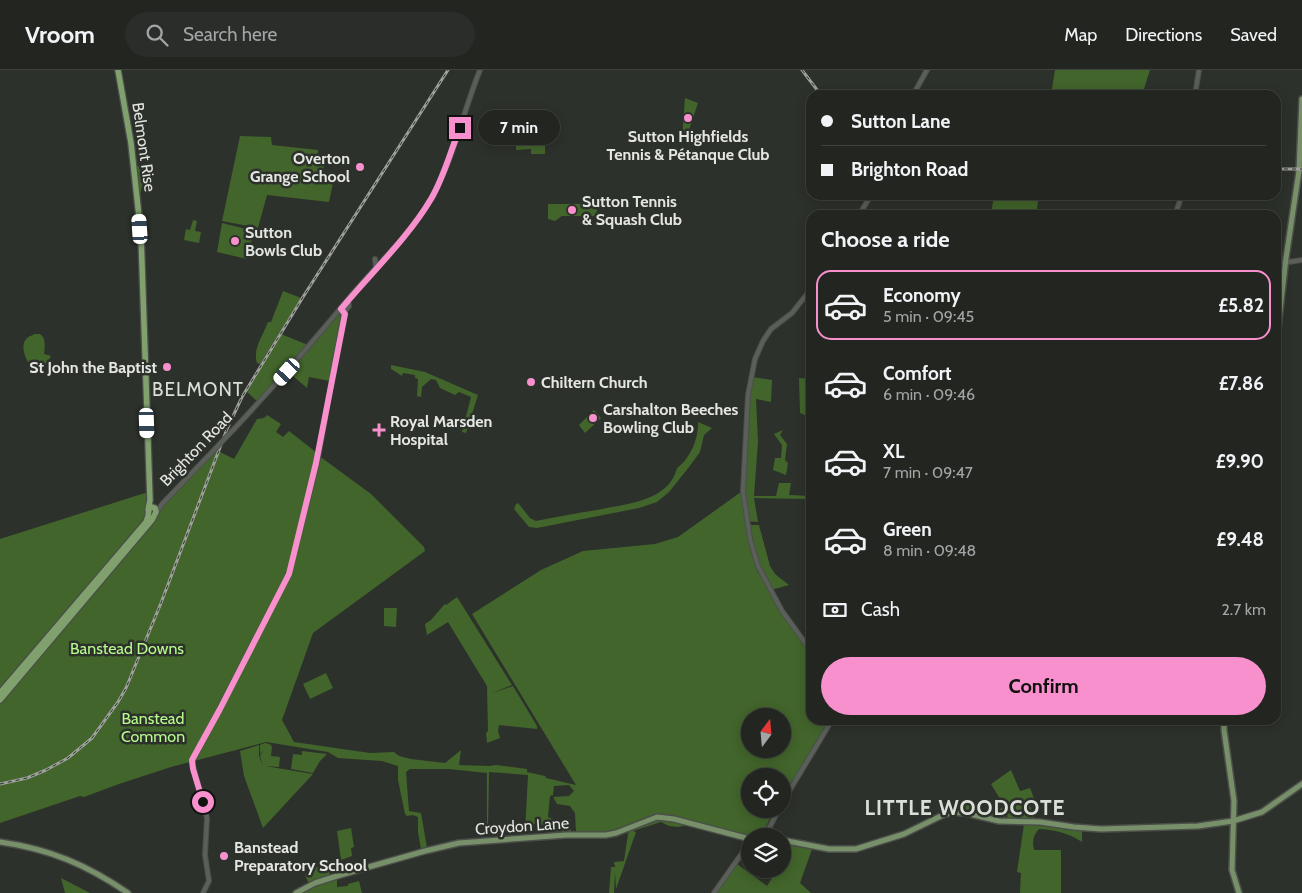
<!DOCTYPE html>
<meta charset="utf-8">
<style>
:root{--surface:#222520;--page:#2a2d29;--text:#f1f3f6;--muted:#a2a5a5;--line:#3f423e;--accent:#f790cd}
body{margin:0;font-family:Cabin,sans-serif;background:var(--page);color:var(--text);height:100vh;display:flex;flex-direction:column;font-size:19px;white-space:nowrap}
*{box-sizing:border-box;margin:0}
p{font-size:16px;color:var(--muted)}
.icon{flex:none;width:28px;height:28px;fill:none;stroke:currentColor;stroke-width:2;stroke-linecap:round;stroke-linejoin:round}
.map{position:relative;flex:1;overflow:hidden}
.sheet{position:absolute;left:806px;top:140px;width:475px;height:515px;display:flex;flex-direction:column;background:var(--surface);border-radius:15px;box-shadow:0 2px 12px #0003,0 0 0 1px var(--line)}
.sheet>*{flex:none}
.hud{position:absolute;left:806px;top:20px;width:475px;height:110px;border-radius:15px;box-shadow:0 2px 12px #0003,0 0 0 1px var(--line);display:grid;align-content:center;height:110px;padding:0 15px;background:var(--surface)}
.needle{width:32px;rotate:16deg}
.buttons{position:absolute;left:741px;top:638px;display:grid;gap:10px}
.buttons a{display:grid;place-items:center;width:50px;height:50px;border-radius:50%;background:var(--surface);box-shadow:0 2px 12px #0003,0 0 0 1px var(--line);font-size:25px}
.end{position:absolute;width:22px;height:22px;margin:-11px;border:6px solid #f790cd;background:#111;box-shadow:0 0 0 2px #111}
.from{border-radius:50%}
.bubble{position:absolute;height:35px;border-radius:18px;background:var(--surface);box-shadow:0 2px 12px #0003,0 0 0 1px var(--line);font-size:16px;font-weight:800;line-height:35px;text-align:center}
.car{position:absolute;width:15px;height:30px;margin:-15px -8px;border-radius:6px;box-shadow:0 0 4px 1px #0007;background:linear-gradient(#fff 24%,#345 0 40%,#fff 0 76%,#345 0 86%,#fff 0)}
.hud b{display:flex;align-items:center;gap:18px;height:48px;font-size:19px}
.hud b+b{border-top:1px solid var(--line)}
.hud i{width:12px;height:12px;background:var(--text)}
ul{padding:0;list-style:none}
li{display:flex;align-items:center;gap:15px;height:70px;margin:0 10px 8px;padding:0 5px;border:2px solid transparent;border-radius:15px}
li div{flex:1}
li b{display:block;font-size:19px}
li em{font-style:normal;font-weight:800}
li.current{border-color:var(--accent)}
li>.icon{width:45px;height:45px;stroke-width:1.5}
h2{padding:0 15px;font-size:22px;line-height:60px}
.pay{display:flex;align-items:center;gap:12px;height:55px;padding:0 15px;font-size:19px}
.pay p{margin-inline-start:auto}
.button{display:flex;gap:10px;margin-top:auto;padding:10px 15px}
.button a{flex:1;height:58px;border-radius:30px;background:var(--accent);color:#111;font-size:20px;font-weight:800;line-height:58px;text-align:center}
header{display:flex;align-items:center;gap:30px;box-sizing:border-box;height:70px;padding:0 25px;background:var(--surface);border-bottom:1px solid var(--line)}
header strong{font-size:24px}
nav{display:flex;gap:28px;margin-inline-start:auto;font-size:18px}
.search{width:350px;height:45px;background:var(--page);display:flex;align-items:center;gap:12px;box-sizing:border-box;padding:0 18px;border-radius:28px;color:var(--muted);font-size:19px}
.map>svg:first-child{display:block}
.green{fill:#42652b;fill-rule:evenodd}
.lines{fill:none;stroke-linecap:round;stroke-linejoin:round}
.secondary-casing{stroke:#4b4e49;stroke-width:6}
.primary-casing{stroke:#4b4e49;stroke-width:8}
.trunk-casing{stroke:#4b4e49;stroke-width:8}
.secondary{stroke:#5b5f59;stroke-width:4}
.primary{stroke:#779069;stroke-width:5}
.trunk{stroke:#80a06e;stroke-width:5.5}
.rail-casing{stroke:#9da09b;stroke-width:3}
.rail{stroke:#2d312b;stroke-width:1;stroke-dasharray:4;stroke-linecap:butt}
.secondary-bridge-casing{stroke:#4b4e49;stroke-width:6;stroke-linecap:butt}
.secondary-bridge{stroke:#5b5f59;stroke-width:4}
.route{stroke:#f790cd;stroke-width:6}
.poi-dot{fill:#f790cd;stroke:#2d312b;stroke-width:2}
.labels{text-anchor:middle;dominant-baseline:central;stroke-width:5;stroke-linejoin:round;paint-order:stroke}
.poi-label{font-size:16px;font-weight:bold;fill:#e4e6e2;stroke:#2d312b;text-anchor:start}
.street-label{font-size:16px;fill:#e4e6e2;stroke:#2d312b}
.park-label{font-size:16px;fill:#b7fb8c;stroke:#2d312b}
.quarter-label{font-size:19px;letter-spacing:1px;fill:#dadfd7;stroke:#2d312b}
.district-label{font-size:21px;font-weight:bold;letter-spacing:1px;fill:#dadfd7;stroke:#2d312b}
</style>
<header>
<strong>Vroom</strong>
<div class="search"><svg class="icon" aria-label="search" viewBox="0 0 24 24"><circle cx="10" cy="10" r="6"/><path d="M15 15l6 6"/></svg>Search here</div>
<nav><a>Map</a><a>Directions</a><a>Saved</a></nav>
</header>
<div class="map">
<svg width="1302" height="823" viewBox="0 0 1302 823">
<rect width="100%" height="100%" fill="#2d312b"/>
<!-- green -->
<path class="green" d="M1055 0H1150L1142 25H1051Z
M685 28 698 33 686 69H684L682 68Z
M545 62V84H531V79L516 80V63Z
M240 66 271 67 272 75 318 80 317 92 320 96H324L323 111 333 113 329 132 267 125 258 158 222 151Z
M136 96H147L139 129Z
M994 125H1039L1036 145H991Z
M548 134H598L596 146H562L555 151 548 149Z
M193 150 197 151 195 161 201 162 199 173 184 170 186 159 190 160Z
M222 153 254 161 247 189 217 182Z
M283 221 301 228 260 294 257 293C252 279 264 264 268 252H271Z
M339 241 343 243 330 311 309 307 307 318 287 301Z
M34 264H40C46 268 45 277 44 284L51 286 42 301H35C28 295 18 277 27 268 29 266 32 266 34 264Z
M281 264 308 275 258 332 247 322Z
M391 295 425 302 478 325 466 363 462 362 471 327 459 322 455 325 440 318 436 310 431 309 422 317 421 327 417 326 418 309 415 308V305L403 303 402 306 391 299Z
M752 307 772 310 771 332 756 329 758 372 754 426H776L779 413H791L789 425 811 426V429L754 428 758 452 748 451 744 421 747 395 749 318Z
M799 308 811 309V371L807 369V346L800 343Z
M594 340 601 348 585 363 579 355Z
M267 345 281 354 276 362 283 367 289 361 317 383V386L322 388 371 424 424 477 425 481 313 563 282 650 294 672 370 683 394 682 399 686 411 689 445 693 461 680 459 695 489 696 496 695 527 699V702L545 706 546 708 576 715 472 544 541 500 583 481 655 474 678 467 741 422 748 467 758 502 782 543 811 581V650H832C817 678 803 706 783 731L782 706H750V739H776L770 748 762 765 750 766V768L692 754 678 757 669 756 661 752 633 761 636 762 616 819 615 802 614 823H609L611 797H615L614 792 624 791 628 764 629 762 623 764 622 759 611 762 578 763 576 762 575 743 570 736 557 734 553 727 569 726 574 721 569 715 554 716 553 725 550 726 548 747 558 752 570 749 571 763 547 766V755L527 754 526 763H525L528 705 489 702 488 759H487V703L449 699H410L406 702 409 741 421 743 427 778 421 779 418 762V747L413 745 407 746 405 744 398 710V696L382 691 338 688 328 682 266 672 171 697 119 714 84 727 80 726 0 753V469L145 423H148L147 447 155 449 163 435 219 378 218 381 234 389 257 349 264 348ZM750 646H782V679H750Z
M698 352 712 358 704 365 700 382 689 397 669 422 657 432 639 438 537 458 529 457 514 439 516 434 518 433 530 448 536 451C556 447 576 443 597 440 624 434 669 432 677 398 690 389 699 368 698 352Z
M783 360 780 365 787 374 785 390 788 393 786 405 773 400 775 388H781L782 375 774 364Z
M749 455H759L770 496 775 504 789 515 771 520 760 496Z
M457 527 512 615 492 623 513 616 537 656V659L499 655 498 661 500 668 487 673 486 663 488 661 487 616 448 552 427 565 425 554 431 550 443 536 445 534 446 535Z
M384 538H397L396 557 384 556Z
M326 603 333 618 310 629 303 614Z
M265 673 272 675H270L272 676 271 686 280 687 279 697 265 696 313 704 263 758 244 706 240 681 259 675V686L263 696 260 686 263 680 260 684V675Z
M302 681 327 684 320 691 313 703 291 699 293 684 302 685Z
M1011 700 1020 721 1030 718 1035 731 1029 733 1035 750H1008L1005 737 991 714Z
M971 729 972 731 969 733 973 740 988 746 1003 737 1006 750 957 740V737Z
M1024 754H1034L1082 761V772C1071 764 1052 759 1039 759 1033 765 1032 772 1034 780H1061V823H1020L1021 803 1017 802Z
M351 758 354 777 351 778 352 786 341 790 337 761Z
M783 774 812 779 800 813 811 823H717L748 777 749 778 737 794 767 816 774 805 766 799H782Z
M325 794H327L330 806 309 814 305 805 312 802 311 799 320 796 322 799 326 798Z
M61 808 90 823H65Z
M337 808V817L348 816V814L359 811 362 823H301L323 812Z"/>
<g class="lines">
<defs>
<path id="secondary" d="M913 25 927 0
M1195 25 1199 0
M859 145 871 125
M1175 145 1182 125
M375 189 376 198
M1276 194 1302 190
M811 219 792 243 771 259 763 271 755 289 748 325 743 421 750 469 758 496 782 541 811 581
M235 358C275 315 313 272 350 227 377 195 411 164 432 127 454 87 463 42 480 0
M156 443 163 433 214 380
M782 733 832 650
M765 766 779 739
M203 823 209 811 205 785 207 748 192 692 289 504 317 393 344 242 349 236 348 231
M714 823 750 772"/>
<path id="primary" d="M1276 276 1286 188 1299 101 1302 29
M1224 650V660L1234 731 1232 800 1239 823
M782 770 829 779H856L904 764 943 745 954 742 970 744 999 751 1040 752 1074 757 1101 759 1198 756 1233 751 1262 742 1302 714
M0 772C50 779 87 795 128 823
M296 823 315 813 337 806 425 781 459 773 566 765H606L616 763 657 747 674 749 750 769"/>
<path id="trunk" d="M118 0 131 73 141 165 150 430 148 440
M0 623 146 452 148 446 149 439 152 437 155 438 156 442 152 450 0 630"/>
</defs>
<!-- secondary casing -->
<use href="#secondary" class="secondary-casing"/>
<!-- primary casing -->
<use href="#primary" class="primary-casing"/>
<!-- trunk casing -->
<use href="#trunk" class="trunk-casing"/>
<!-- secondary -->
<use href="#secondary" class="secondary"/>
<!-- primary -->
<use href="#primary" class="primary"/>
<!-- trunk -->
<use href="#trunk" class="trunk"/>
<defs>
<path id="rail" d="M802 0 821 25
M1276 99H1302
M0 714 27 708 46 700 68 688 92 668 118 632 126 618 161 533 227 359 242 327 303 227 448 0"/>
</defs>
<!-- rail casing -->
<use href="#rail" class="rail-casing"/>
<!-- rail -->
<use href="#rail" class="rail"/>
<defs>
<path id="secondary-bridge" d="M214 380 235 358"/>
</defs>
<!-- secondary-bridge casing -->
<use href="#secondary-bridge" class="secondary-bridge-casing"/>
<!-- secondary-bridge -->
<use href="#secondary-bridge" class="secondary-bridge"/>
</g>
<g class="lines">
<!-- route -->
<path class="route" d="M203 732 193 699 192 690 220 639 289 504 316 393 345 244 341 239C370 204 408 168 431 129 444 107 450 82 460 58"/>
</g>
<!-- markers -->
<g class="poi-dot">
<circle cx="688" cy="48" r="5"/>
<circle cx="360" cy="97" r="5"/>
<circle cx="572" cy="140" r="5"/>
<circle cx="235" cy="171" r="5"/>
<circle cx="167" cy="297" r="5"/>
<circle cx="531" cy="312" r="5"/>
<circle cx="593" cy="348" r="5"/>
<path d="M376.5 352.5h5v5h5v5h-5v5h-5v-5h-5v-5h5z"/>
<circle cx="224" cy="786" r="5"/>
</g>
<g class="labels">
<!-- poi labels -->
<g class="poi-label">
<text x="688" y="66" text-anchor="middle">Sutton Highfields<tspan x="688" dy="18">Tennis &amp; Pétanque Club</tspan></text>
<text x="350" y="88" text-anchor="end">Overton<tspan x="350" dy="18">Grange School</tspan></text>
<text x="582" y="131">Sutton Tennis<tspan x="582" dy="18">&amp; Squash Club</tspan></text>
<text x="245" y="162">Sutton<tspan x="245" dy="18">Bowls Club</tspan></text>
<text x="157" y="297" text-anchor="end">St John the Baptist</text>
<text x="541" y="312">Chiltern Church</text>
<text x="603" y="339">Carshalton Beeches<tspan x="603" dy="18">Bowling Club</tspan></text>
<text x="390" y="351">Royal Marsden<tspan x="390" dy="18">Hospital</tspan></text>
<text x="234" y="777">Banstead<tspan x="234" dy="18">Preparatory School</tspan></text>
</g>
<!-- street labels -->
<g class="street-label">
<text transform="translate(144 77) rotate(82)">Belmont Rise</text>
<text transform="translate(196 379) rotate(-46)">Brighton Road</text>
<text transform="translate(522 756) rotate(-4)">Croydon Lane</text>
</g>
<!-- park labels -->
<g class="park-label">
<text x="127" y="578">Banstead Downs</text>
<text x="153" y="648">Banstead<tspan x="153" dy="18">Common</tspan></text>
</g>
<!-- quarter labels -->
<g class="quarter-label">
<text x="198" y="319">BELMONT</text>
</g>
<!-- district labels -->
<g class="district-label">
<text x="965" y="737">LITTLE WOODCOTE</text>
</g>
</g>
</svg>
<div class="buttons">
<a><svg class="needle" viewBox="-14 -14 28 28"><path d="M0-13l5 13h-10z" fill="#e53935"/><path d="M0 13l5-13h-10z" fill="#a2a5a5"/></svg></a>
<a><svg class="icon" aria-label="locate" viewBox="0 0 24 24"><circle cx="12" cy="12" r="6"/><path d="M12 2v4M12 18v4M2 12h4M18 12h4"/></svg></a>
<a><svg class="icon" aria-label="layers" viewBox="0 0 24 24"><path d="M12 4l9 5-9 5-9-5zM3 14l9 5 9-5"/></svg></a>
</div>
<i class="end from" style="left:203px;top:732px"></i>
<i class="end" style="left:460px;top:58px"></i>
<div class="bubble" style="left:478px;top:40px;width:82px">7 min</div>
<i class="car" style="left:140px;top:159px;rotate:356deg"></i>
<i class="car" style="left:287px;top:302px;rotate:222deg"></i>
<i class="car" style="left:147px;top:353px;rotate:178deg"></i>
<div class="hud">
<b><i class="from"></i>Sutton Lane</b>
<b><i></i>Brighton Road</b>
</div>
<section class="sheet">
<h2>Choose a ride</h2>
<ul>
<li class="current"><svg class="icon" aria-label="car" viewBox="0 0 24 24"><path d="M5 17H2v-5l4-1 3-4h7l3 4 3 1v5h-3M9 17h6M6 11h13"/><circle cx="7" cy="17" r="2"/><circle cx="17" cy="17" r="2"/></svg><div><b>Economy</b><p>5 min · 09:45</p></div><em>£5.82</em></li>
<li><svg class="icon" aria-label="car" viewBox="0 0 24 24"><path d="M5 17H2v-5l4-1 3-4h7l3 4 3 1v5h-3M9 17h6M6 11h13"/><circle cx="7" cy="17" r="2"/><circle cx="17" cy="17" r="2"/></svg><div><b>Comfort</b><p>6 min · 09:46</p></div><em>£7.86</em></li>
<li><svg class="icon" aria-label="car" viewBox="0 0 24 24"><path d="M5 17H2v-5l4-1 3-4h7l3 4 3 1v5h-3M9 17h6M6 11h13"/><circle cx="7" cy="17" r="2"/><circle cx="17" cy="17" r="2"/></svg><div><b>XL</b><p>7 min · 09:47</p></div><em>£9.90</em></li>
<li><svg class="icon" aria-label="car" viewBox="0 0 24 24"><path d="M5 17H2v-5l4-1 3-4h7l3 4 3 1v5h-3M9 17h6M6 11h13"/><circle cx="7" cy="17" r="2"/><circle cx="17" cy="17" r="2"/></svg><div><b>Green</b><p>8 min · 09:48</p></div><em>£9.48</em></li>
</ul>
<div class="pay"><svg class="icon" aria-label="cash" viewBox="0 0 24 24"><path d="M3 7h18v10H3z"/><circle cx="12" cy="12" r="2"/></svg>Cash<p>2.7 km</p></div>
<div class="button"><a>Confirm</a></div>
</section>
</div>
